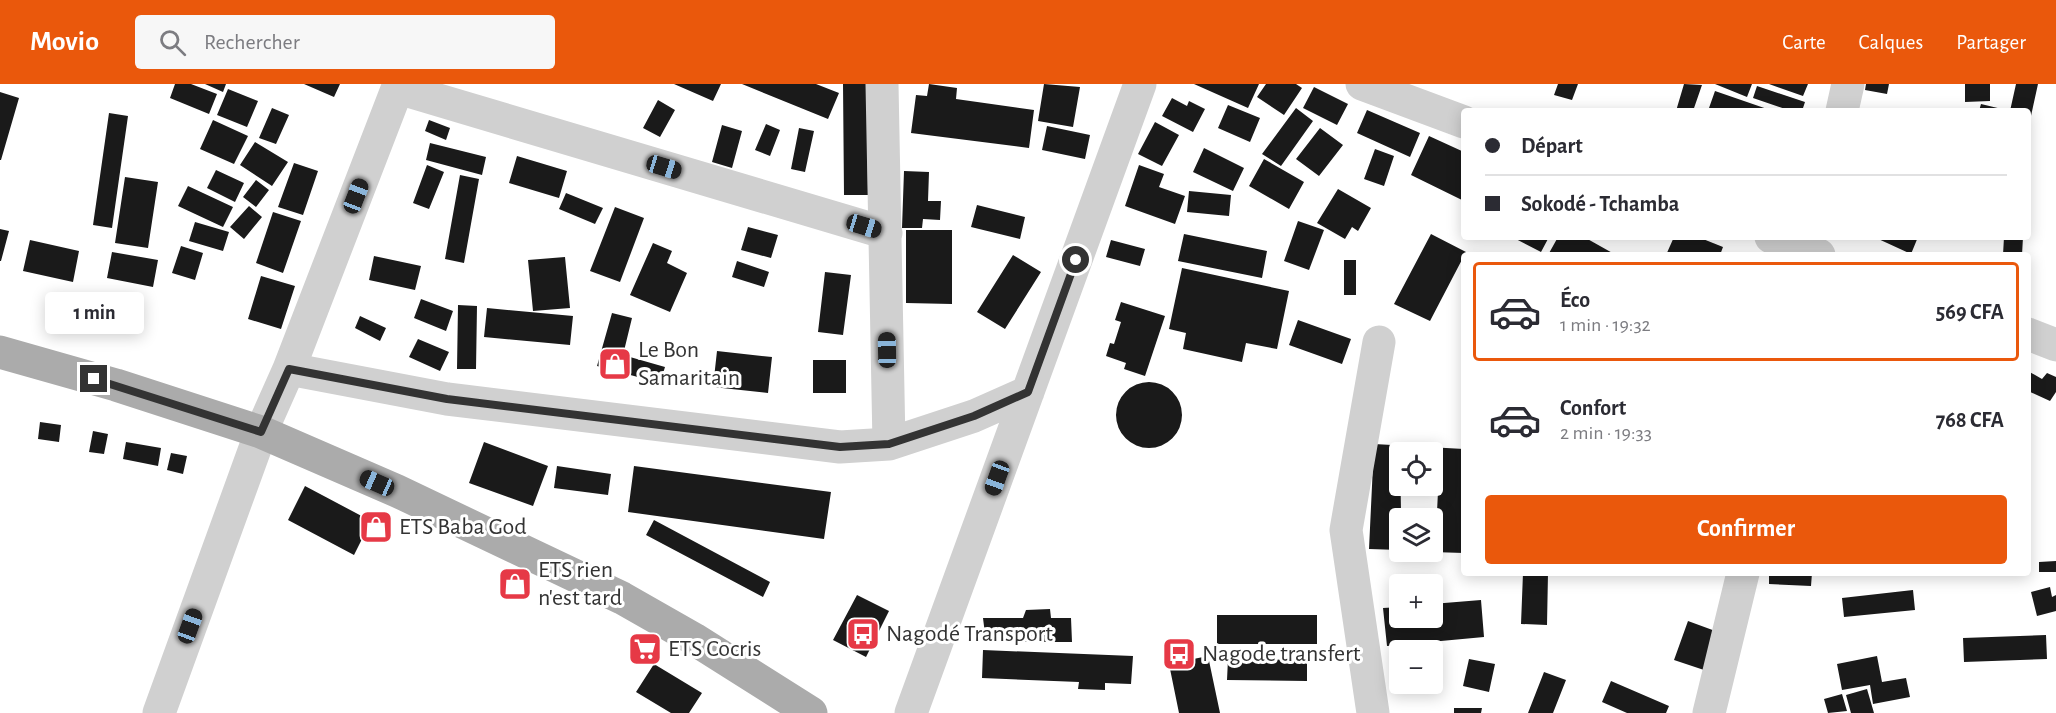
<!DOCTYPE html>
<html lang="fr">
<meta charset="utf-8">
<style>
:root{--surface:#fff;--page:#f7f7f7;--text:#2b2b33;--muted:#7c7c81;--line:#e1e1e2;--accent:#ea580c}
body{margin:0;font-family:"Alegreya Sans",sans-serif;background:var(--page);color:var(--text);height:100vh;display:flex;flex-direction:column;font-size:22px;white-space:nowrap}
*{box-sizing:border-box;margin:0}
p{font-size:20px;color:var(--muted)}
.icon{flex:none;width:33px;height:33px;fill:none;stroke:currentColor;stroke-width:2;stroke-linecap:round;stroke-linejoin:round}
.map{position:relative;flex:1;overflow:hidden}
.details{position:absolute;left:1461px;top:168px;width:570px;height:324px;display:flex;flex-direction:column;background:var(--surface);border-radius:6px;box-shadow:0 3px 15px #0003}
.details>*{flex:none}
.hud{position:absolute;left:1461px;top:24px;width:570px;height:132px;border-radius:6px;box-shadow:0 3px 15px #0003;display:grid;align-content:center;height:132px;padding:0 24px;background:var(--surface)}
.tools{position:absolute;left:1389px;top:358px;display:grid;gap:12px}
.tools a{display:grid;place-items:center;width:54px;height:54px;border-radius:6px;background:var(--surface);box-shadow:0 3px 15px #0003;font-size:30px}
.end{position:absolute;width:27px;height:27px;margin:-14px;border:8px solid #333;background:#fff;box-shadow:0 0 0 3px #fff}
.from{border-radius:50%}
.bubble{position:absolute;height:42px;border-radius:6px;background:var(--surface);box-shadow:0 3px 15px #0003;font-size:20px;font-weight:700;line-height:42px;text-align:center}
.car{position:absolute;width:18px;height:36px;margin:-18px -9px;border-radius:8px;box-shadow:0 0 4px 2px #0007;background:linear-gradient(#222 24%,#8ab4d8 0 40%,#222 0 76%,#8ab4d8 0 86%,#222 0)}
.hud b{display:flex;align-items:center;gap:21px;height:57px;font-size:22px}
.hud b+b{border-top:2px solid var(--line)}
.hud i{width:15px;height:15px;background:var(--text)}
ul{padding:10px 0 0;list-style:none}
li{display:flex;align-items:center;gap:18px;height:99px;margin:0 12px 9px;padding:0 12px;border:3px solid transparent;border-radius:6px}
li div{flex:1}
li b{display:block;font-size:22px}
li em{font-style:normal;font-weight:700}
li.on{border-color:var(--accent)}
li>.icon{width:54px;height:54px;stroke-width:1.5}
.button{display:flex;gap:12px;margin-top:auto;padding:12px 24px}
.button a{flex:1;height:69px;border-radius:6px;background:var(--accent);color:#fff;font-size:24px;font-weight:700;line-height:69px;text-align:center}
header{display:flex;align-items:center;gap:36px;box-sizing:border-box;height:84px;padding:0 30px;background:var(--accent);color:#fff}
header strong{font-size:28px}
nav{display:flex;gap:33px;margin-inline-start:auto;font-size:21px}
.search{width:420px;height:54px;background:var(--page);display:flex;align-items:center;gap:15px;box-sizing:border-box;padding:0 21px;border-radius:6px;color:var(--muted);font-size:22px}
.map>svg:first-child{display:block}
.building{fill:#1a1a1a;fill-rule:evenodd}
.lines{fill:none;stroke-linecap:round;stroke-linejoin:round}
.minor{stroke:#d0d0d0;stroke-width:33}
.major{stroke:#ababab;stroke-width:33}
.route{stroke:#333;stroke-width:8}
.labels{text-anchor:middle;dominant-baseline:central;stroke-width:6;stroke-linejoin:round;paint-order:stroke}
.poi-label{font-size:24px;fill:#333;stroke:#fff;text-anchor:start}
</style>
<header>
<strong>Movio</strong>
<div class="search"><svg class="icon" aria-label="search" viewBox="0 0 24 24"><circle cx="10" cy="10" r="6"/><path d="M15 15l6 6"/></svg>Rechercher</div>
<nav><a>Carte</a><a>Calques</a><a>Partager</a></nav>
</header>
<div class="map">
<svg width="2056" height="629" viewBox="0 0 2056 629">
<rect width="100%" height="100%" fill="#fff"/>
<!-- building -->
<path class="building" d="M175 0H191L217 10 209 30 170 14Z
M205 0H226L223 8Z
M304 0H340L334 13Z
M674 0H721L713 17Z
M742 0H816L839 9 828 35Z
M843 0H867L868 111H844Z
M929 0 957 4 956 15 1034 26 1029 64 911 49 916 11 927 12Z
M1044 0 1080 3 1073 43 1038 37Z
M1194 0H1259L1248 24Z
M1266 0H1296L1302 4 1284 31 1257 13Z
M1558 0H1578L1572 16 1554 11Z
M1684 0 1702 1 1693 27H1676Z
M1715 0H1752L1747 13Z
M1769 0H1808L1803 12Z
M1866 0H1889L1887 10 1865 6Z
M1965 0H1990V17L1965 18Z
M2016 0H2038L2029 41 2028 27H2010Z
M1757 2 1805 18 1802 27H1791L1753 14Z
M1314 3 1348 20 1337 41 1303 24Z
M228 5 258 17 247 43 217 31Z
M1715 7 1773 27H1719L1709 24Z
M0 8 19 14 1 76H0Z
M1172 14 1187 22 1189 17 1205 25 1193 48 1162 32Z
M658 16 675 26 660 53 643 44Z
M1981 20 2006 26V27H1979Z
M1228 21 1260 34 1250 58 1218 44Z
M272 24 289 31 276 60 259 54Z
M1296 24 1313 37 1281 82 1262 70Z
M1367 26 1420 49 1410 73 1357 49Z
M109 29 128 32 112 144 93 141Z
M213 36 248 52 234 80 200 65Z
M429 36 450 44 446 56 425 47Z
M1155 38 1179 51 1162 82 1138 70Z
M766 40 780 46 770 72 755 66Z
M722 41 742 47 732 84 712 78Z
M1047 42 1090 51 1085 75 1042 66Z
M799 44 814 47 805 88 791 85Z
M1320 44 1343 61 1319 92 1296 75Z
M1429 52 1464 68V117L1411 91Z
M255 58 288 78 272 102 240 81Z
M430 59 486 73 482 91 426 76Z
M1204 64 1244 84 1233 107 1193 88Z
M1375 65 1394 72 1384 102 1364 95Z
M517 72 567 87 559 114 509 99Z
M1264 75 1304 98 1289 125 1249 102Z
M294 79 318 87 303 131 278 123Z
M427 81 444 88 429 125 413 119Z
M1139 81 1164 90 1159 103 1185 112 1175 140 1125 122Z
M216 86 244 99 235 118 207 104Z
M904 87 929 88 928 117H941L940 136 923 135 922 144H902Z
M460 91 479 95 464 179 445 175Z
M125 93 158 98 148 164 115 159Z
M256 96 269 106 256 123 243 113Z
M188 102 233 123 223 143 178 122Z
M1338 105 1371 124 1358 147 1352 143 1345 155 1317 139Z
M1189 107 1231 111 1229 132 1187 128Z
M566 109 603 124 595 140 559 125Z
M977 121 1025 133 1020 155 971 143Z
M249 122 262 133 244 155 230 143Z
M615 123 644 134 620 198 590 187Z
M273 128 301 137 283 189 256 179Z
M1298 137 1324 146 1309 186 1284 177Z
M195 138 229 148 223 167 189 157Z
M748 143 778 151 771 174 741 166Z
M0 145 9 147 1 177H0Z
M906 146H952V220L906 219Z
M1184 150 1267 167 1262 194 1178 177Z
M1431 150 1466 168 1430 237 1394 220Z
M1512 153H1549L1541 168Z
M1558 153H1584L1616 171H1548Z
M1674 153H1698L1723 163 1720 171H1666Z
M1874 153H1918L1911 170Z
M2004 153H2023L2022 171H2003Z
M30 156 79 167 73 198 23 187Z
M1111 156 1145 165 1140 182 1106 173Z
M653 159 672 167 667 179 687 189 670 228 630 211Z
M181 162 203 169 195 196 172 189Z
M112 168 158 176 153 203 107 194Z
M1013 171 1041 188 1005 245 977 228Z
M374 172 421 182 415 206 369 196Z
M565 173 570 224 533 227 528 176Z
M1344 176H1356V211H1344Z
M737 177 769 188 764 203 732 193Z
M1182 184 1289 207 1277 265 1246 259 1242 278 1183 265 1186 249 1169 245Z
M825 188 851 191 843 251 818 248Z
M261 192 295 202 281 245 248 235Z
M421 215 453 227 446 247 414 234Z
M1121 218 1165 232 1145 292 1124 285 1126 279 1106 272 1110 259 1114 260 1121 238 1115 236Z
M458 221 477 222 476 285H457Z
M487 224 573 232 570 261 484 253Z
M612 229 632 234 623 271 665 283 660 299 597 282Z
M360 232 386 244 380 257 355 244Z
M1298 236 1351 255 1342 280 1289 261Z
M418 255 449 268 440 287 409 273Z
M717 267 772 273 768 309 713 303Z
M813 276H846V309H813Z
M2028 287 2042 295 2047 289 2056 293V308L2050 317 2028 307Z
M1116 331a33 33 0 1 1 66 0a33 33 0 1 1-66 0Z
M40 338 61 341 59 358 38 355Z
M93 347 108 350 104 370 89 368Z
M126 358 161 364 158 382 123 375Z
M484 358 548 382 533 422 469 399Z
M1374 360 1464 365V469L1432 468V435H1400V466L1369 465ZM1400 369H1432V386L1439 387 1437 428 1401 427Z
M171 369 187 372 183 390 167 386Z
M557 382 611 390 608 411 554 404Z
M634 382 831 408 824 455 628 428Z
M305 402 371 437 354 471 288 436Z
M654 436 770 498 763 513 646 451Z
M2056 477V488H2039V478Z
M1523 489H1548L1547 541 1521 540Z
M1769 489H1812L1811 502 1769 500Z
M2050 503 2052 513 2056 511V527L2037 532 2031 508Z
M1913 506 1915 526 1844 533 1842 514Z
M857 511 889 527 866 573 833 556Z
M1481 516 1484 553 1387 562 1383 524 1400 523V534H1432V520Z
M1050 525 1051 534H1071L1072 558H986L983 534H1023L1026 526Z
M1217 531H1317V560H1217Z
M1688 537 1718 548 1704 586 1674 576Z
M2046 551 2047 575 1964 578 1963 554Z
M983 566 1133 572 1131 600 1105 599V606L1078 605 1079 598 982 594Z
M1208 572 1220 629H1179L1169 580Z
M1877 572 1882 598 1906 594 1910 613 1873 620 1870 601 1842 606 1837 580Z
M1228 575 1307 576V597L1227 596Z
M1469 575 1495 580 1489 608 1463 602Z
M654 580 702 609 689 629H671L636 608Z
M1544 588 1566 596 1553 629H1528Z
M1611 597 1669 622 1666 629H1627L1602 618Z
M1867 605 1874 629H1851L1846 611Z
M1842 610 1847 627 1828 629 1824 615Z
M1454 624H1482L1481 629H1454Z"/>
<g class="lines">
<!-- minor -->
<path class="minor" d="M882 0 889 360
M1362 0 1464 38
M398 4 886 149
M1842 27 1848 0
M1771 153 1819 171
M2028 250 2056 261
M289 285 447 315 840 363 889 360 974 332 1028 308
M159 629 261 348 289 285 399 0
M911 629 1140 0
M1373 629 1346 446 1379 258
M1709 629 1743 489"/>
<!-- major -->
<path class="major" d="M0 268 116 301 261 348 397 407 622 514 694 555 811 629"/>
</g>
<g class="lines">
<!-- route -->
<path class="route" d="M94 295 261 348 289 285 447 315 840 363 889 360 974 332 1028 308 1076 176"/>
</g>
<!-- icons -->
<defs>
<symbol id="shop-square" viewBox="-11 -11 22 22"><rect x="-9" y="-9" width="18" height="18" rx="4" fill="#e63946" stroke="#fff"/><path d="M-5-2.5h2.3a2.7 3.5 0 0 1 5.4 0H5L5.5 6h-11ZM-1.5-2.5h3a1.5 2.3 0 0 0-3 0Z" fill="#fff"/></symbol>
<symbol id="bus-square" viewBox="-11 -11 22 22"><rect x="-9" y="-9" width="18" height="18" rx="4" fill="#e63946" stroke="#fff"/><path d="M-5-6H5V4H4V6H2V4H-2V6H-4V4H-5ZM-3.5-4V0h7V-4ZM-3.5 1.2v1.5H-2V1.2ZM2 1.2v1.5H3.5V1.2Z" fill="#fff"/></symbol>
<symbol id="supermarket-square" viewBox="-11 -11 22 22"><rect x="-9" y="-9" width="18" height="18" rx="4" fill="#e63946" stroke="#fff"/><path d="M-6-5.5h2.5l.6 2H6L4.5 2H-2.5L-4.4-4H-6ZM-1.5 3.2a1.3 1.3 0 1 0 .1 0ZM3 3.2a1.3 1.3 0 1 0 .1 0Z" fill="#fff"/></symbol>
</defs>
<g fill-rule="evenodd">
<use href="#shop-square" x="596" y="261" width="38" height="38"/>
<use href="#shop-square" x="357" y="424" width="38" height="38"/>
<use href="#shop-square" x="496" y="481" width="38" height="38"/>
<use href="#bus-square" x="844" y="531" width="38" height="38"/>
<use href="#supermarket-square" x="626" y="546" width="38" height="38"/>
<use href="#bus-square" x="1160" y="551" width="38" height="38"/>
</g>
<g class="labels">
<!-- poi labels -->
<g class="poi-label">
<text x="638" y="266">Le Bon<tspan x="638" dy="28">Samaritain</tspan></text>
<text x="399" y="443">ETS Baba God</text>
<text x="538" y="486">ETS rien<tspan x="538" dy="28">n'est tard</tspan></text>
<text x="886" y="550">Nagodé Transport</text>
<text x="668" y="565">ETS Cocris</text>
<text x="1202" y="570">Nagode transfert</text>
</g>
</g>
</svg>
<div class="tools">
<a><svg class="icon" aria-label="locate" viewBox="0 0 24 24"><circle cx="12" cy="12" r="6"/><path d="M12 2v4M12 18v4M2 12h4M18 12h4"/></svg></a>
<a><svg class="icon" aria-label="layers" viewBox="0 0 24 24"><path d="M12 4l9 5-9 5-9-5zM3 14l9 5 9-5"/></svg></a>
<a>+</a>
<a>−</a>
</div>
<i class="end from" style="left:1076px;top:176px"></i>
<i class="end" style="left:94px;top:295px"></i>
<div class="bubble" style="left:45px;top:208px;width:99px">1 min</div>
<i class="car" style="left:664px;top:83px;rotate:107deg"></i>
<i class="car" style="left:356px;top:112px;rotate:21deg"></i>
<i class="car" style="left:864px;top:142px;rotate:107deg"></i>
<i class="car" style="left:887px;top:266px;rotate:359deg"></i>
<i class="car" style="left:997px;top:394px;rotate:200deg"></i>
<i class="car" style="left:377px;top:399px;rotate:294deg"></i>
<i class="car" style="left:190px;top:542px;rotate:20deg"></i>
<div class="hud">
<b><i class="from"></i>Départ</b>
<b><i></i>Sokodé - Tchamba</b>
</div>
<section class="details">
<ul>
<li class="on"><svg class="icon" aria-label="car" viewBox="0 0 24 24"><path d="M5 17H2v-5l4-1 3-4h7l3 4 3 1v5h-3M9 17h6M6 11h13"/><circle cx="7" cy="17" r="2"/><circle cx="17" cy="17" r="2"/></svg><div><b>Éco</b><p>1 min · 19:32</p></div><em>569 CFA</em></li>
<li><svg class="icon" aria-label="car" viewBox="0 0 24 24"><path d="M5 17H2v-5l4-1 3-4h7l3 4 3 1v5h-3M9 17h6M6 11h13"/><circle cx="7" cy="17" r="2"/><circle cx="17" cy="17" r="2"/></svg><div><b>Confort</b><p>2 min · 19:33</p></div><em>768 CFA</em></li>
</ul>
<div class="button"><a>Confirmer</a></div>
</section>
</div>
